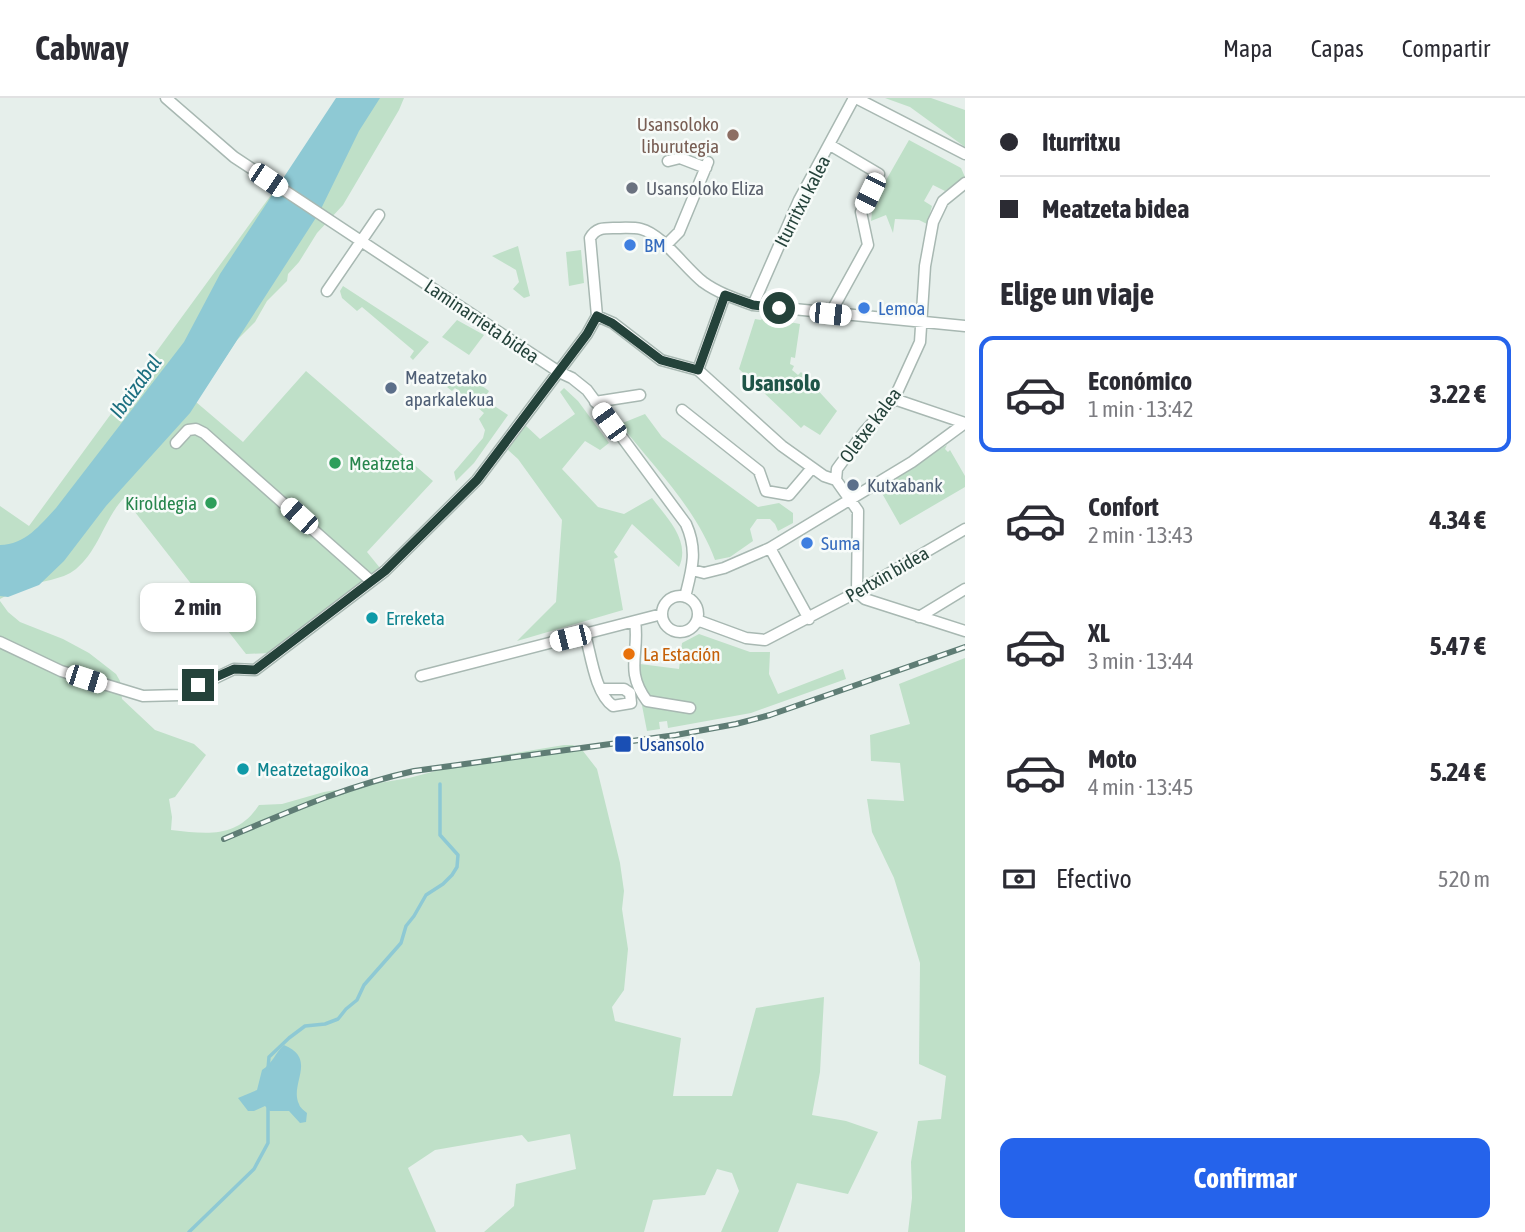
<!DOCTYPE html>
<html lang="es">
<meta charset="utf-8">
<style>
:root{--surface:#fff;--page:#f7f7f7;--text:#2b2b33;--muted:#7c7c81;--line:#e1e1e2;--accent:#2563eb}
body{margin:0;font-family:"Asap Condensed",sans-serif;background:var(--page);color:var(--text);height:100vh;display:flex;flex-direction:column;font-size:26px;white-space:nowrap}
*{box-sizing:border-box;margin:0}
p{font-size:23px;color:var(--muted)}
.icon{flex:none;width:38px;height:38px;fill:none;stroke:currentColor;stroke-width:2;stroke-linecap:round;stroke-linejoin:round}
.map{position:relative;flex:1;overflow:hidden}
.drawer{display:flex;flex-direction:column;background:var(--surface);width:560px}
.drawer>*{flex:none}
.guide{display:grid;align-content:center;height:154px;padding:0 35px;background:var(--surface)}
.end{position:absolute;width:32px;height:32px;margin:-16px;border:9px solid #24423a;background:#fff;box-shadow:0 0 0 4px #fff}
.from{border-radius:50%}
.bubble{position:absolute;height:49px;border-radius:14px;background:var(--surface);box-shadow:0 2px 5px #0004;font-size:23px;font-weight:700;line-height:49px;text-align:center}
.car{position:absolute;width:21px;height:42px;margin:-21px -10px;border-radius:9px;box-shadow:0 0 5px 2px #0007;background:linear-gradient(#fff 24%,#345 0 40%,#fff 0 76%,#345 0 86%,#fff 0)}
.guide b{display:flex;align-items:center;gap:24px;height:66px;font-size:26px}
.guide b+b{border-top:2px solid var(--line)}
.guide i{width:18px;height:18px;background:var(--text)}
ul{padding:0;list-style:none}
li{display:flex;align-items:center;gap:21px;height:116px;margin:0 14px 10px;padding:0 21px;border:4px solid transparent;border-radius:14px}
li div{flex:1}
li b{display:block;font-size:26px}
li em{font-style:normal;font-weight:700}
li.current{border-color:var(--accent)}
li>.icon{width:63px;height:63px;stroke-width:1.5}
h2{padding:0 35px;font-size:32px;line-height:84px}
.pay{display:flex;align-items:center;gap:18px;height:77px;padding:0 35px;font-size:26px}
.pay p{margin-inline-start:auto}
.button{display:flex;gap:14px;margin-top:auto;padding:14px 35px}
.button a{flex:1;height:80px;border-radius:14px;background:var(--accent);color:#fff;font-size:28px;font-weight:700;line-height:80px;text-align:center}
header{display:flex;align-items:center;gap:42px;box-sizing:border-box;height:98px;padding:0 35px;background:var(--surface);border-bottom:2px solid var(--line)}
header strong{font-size:33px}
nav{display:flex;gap:38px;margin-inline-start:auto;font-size:24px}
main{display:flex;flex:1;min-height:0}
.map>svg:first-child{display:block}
.green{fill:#bfe0c8}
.water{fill:#8ec9d4}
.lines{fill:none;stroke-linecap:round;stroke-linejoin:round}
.stream{stroke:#8ec9d4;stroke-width:3.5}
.minor-casing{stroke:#a8b8b2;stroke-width:13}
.minor{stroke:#fff;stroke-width:10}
.rail-casing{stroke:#5f7d75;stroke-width:6}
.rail{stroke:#f7fbf9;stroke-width:3.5;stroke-dasharray:10;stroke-linecap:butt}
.route{stroke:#24423a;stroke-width:9}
.education-dot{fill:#8d6e63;stroke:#f7fbf9;stroke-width:2.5}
.worship-dot{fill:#6b7280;stroke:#f7fbf9;stroke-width:2.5}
.shop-dot{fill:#3f7fe0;stroke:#f7fbf9;stroke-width:2.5}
.service-dot{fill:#5c6f8a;stroke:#f7fbf9;stroke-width:2.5}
.leisure-dot{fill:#2e9e5b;stroke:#f7fbf9;stroke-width:2.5}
.culture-dot{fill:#0f9aa8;stroke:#f7fbf9;stroke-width:2.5}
.food-dot{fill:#e8710a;stroke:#f7fbf9;stroke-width:2.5}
.transit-dot{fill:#1a4fb4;stroke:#f7fbf9;stroke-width:2.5}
.labels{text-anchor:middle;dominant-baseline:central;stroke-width:5;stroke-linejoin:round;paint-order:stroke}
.education-label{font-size:19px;fill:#785e54;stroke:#f7fbf9;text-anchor:end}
.worship-label{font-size:19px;fill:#5b616d;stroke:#f7fbf9;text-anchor:start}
.street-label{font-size:19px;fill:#24423a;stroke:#f7fbf9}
.shop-label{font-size:19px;fill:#366cbe;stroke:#f7fbf9;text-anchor:start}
.service-label{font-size:19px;fill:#4e5e75;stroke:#f7fbf9;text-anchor:start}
.leisure-label{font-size:19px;fill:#27864d;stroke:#f7fbf9;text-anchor:start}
.culture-label{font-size:19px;fill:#0d838f;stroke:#f7fbf9;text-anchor:start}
.food-label{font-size:19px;fill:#c56008;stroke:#f7fbf9;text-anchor:start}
.transit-label{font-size:19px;fill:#164399;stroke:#f7fbf9;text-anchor:start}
.water-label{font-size:21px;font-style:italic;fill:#1c6f80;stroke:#f7fbf9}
.quarter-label{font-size:23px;font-weight:bold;fill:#1f5548;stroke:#f7fbf9}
</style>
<header>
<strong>Cabway</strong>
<nav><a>Mapa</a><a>Capas</a><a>Compartir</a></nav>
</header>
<main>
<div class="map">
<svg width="965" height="1134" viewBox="0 0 965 1134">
<rect width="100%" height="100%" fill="#e6efeb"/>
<!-- green -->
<path class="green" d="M342 0H404L399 12 343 107 317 135 299 164 288 176 287 183 267 203 255 224 237 242 196 304 243 344 306 273 433 383 367 454 380 470 271 555 246 556 124 400C104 421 99 452 76 471 61 483 41 482 24 489 16 492 8 497 0 501V408L29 428Z
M885 0H931L965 12V49L910 9Z
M909 42 961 70 965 79 945 93 933 87 924 103 932 108 927 126 919 122 895 121 893 135 886 117 871 123 873 105Z
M518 148 530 198 524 200 513 191 519 184 516 172 492 158Z
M581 152 584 185 569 188 566 154Z
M343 188 429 244 413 262 410 259 414 253 362 209 357 213 342 200 340 193Z
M763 219 800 226 795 260 791 259 790 266 794 268 792 272 798 277 801 274 837 313 820 337 804 327 801 330 739 271 755 221 761 222Z
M457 222 484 237 469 257 442 239Z
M459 271 489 293 484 301 508 317 474 365 456 383 454 374 483 340 485 332 479 321 484 315 455 290 452 293 447 289Z
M564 290 578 303 609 345 600 352 585 343 562 371 598 409 624 416 652 400C667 420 691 443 679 469L632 426 614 454 618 459 614 461 623 512 517 543 556 504 562 422 518 361 507 351 525 327 540 341 575 316 560 294Z
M645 316 662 339 758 409 779 405 793 415V425L778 433 775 426 770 421H757L750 431 753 443 730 459 715 462C696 410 654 369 620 326Z
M947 347 945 351 948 354 950 352 965 378V389L900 427 879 390 881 385Z
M0 503 8 514 20 524 63 541 89 555 116 576 120 583 122 601 155 632 194 646 206 657 175 699 169 701 172 719 171 732C207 736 237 741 259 707L282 706 324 694 409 680 485 660 564 647H573L583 653 597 671 620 765 624 793 622 811 628 851 624 892 612 909 615 923 681 940 673 998H732L756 910 824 899 820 974 812 1017 846 1023 878 1034 848 1096 797 1085 778 1134H721L739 1093 732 1075 717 1071 705 1097 653 1102 644 1134H484L514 1108 516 1086 576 1071 570 1036 528 1044 522 1037 435 1052 408 1070 436 1134H0Z
M699 536 750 554H770L769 576 778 596 843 571 846 581 751 615 668 630 667 623 659 624 660 631 647 633 637 582 640 566 679 571 682 545Z
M965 560V1134H908L912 1100 911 1064 918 1023 941 1021 946 978 919 966 920 865 894 780 872 734 867 701 904 703 900 665 871 663 870 637 910 626 899 586Z"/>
<!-- water -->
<path class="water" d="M336 0H380L359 33 319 115 190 315 106 408 64 463 39 487 8 499 0 498V447C25 447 40 427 56 410L184 244 220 176Z
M284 947C318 961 289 986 299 1006 300 1010 304 1012 307 1015L306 1024 300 1025 289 1013H270L265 1008 254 1013H248L238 1000 257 992 262 972C273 965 275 955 284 947Z"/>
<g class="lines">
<!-- stream -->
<path class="stream" d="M268 971 269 959 289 940 305 928 325 926 338 921 346 911 357 902 364 887 401 845 406 828 414 818 426 797 443 786 452 777 457 769 458 757 440 737V686
M189 1134 254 1071 268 1045V1006"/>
<defs>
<path id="minor" d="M166 0 234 59 559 274 572 280 587 292 686 426C698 453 692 471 685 499
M856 0 965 56
M668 63 680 60 706 70
M965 85 943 103 933 124 925 168 920 244 894 301 864 334 837 371 836 382 858 413 857 494 865 501 965 533
M665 148 679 134 708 64
M327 193 379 117
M753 207 799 102 854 0
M830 216 868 147 861 114 879 76 830 47
M597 218 613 225 661 262 698 272 782 348 824 378 836 382
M698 272 725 197
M894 301 965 325
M595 304 640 297
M682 312 759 373 766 393 789 397 812 370
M176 345 188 332 196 331 204 335 371 483
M770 450 809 521
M692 472 704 475 724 470 770 450 912 364 965 325
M662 516a18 18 0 1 1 36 0a18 18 0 1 1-36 0Z
M919 519 965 491
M697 522 746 540 765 542 857 494 965 431
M635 523C640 556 624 572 647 603L690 610
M585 536C591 557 595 595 613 608L631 605 630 595 624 591H602
M0 544 61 573 143 598 180 597 234 571 255 572 385 473 477 382 587 236 597 218 590 140C596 130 603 130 613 130 622 130 633 129 641 131 662 136 685 170 703 184 718 195 736 201 753 207L965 228
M421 578 662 516"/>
</defs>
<!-- minor casing -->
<use href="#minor" class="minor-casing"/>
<!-- minor -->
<use href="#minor" class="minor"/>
<defs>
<path id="rail" d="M224 741C288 714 346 688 414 673L676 637 736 626 770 617 965 549"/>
</defs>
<!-- rail casing -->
<use href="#rail" class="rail-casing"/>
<!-- rail -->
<use href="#rail" class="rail"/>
</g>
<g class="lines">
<!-- route -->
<path class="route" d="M198 587 234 571 255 572 385 473 477 382 587 236 597 218 612 225 661 262 698 272 725 197 753 207 779 210"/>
</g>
<!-- markers -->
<circle class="education-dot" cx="733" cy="37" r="7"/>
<circle class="worship-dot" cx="632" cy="90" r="7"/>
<g class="shop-dot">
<circle cx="630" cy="147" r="7"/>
<circle cx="864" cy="210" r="7"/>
<circle cx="807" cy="445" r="7"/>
</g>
<g class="service-dot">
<circle cx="391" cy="290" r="7"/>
<circle cx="853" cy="387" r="7"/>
</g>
<g class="leisure-dot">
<circle cx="335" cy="365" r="7"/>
<circle cx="211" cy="405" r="7"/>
</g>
<g class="culture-dot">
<circle cx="372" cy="520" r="7"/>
<circle cx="243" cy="671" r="7"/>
</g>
<circle class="food-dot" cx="629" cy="556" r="7"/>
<rect class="transit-dot" x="614" y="637" width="18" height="18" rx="3.5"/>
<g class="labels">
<!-- education labels -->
<g class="education-label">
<text x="719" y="26">Usansoloko<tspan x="719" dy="22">liburutegia</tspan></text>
</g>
<!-- worship labels -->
<g class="worship-label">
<text x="646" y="90">Usansoloko Eliza</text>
</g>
<!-- street labels -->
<g class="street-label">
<text transform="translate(802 103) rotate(-63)">Iturritxu kalea</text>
<text transform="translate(482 223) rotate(34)">Laminarrieta bidea</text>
<text transform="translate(870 327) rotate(-53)">Oletxe kalea</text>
<text transform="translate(887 476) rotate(-30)">Pertxin bidea</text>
</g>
<!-- shop labels -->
<g class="shop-label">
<text x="644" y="147">BM</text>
<text x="878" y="210">Lemoa</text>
<text x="821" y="445">Suma</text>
</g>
<!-- service labels -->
<g class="service-label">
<text x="405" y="279">Meatzetako<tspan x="405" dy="22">aparkalekua</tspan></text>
<text x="867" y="387">Kutxabank</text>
</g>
<!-- leisure labels -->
<g class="leisure-label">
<text x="349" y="365">Meatzeta</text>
<text x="197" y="405" text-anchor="end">Kiroldegia</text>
</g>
<!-- culture labels -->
<g class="culture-label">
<text x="386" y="520">Erreketa</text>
<text x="257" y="671">Meatzetagoikoa</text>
</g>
<!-- food labels -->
<g class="food-label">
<text x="643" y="556">La Estación</text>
</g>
<!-- transit labels -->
<g class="transit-label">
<text x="639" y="646">Usansolo</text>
</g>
<!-- water labels -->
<g class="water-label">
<text transform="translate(135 288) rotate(-54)">Ibaizabal</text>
</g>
<!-- quarter labels -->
<g class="quarter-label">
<text x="781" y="285">Usansolo</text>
</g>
</g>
</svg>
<i class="end from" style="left:779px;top:210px"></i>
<i class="end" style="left:198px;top:587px"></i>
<div class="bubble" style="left:140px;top:485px;width:116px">2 min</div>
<i class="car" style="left:268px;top:82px;rotate:124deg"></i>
<i class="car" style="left:870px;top:95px;rotate:206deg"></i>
<i class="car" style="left:830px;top:216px;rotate:96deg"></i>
<i class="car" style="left:609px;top:324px;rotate:324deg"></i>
<i class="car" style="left:299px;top:418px;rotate:312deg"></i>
<i class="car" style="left:570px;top:540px;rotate:256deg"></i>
<i class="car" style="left:86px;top:581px;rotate:108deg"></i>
</div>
<section class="drawer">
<div class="guide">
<b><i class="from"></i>Iturritxu</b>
<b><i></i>Meatzeta bidea</b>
</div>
<h2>Elige un viaje</h2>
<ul>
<li class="current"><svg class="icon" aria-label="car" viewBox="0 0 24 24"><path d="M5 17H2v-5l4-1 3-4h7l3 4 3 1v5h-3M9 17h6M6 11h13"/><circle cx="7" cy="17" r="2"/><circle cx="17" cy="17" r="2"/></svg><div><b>Económico</b><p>1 min · 13:42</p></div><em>3.22 €</em></li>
<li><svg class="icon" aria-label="car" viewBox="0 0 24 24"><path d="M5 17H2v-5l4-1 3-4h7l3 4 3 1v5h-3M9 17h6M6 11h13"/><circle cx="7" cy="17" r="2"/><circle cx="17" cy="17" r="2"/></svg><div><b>Confort</b><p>2 min · 13:43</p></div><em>4.34 €</em></li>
<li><svg class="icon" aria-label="car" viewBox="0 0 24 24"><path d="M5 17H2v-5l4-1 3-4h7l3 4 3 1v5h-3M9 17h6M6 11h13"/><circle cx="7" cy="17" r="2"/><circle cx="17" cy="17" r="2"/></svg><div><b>XL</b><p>3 min · 13:44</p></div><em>5.47 €</em></li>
<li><svg class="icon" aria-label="car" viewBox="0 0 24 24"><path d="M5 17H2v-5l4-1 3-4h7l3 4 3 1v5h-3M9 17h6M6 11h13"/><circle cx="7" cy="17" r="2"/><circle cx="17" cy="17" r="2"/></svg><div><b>Moto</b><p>4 min · 13:45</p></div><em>5.24 €</em></li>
</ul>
<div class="pay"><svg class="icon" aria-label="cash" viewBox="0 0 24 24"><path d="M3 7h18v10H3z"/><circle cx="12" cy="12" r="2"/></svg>Efectivo<p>520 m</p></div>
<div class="button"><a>Confirmar</a></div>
</section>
</main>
